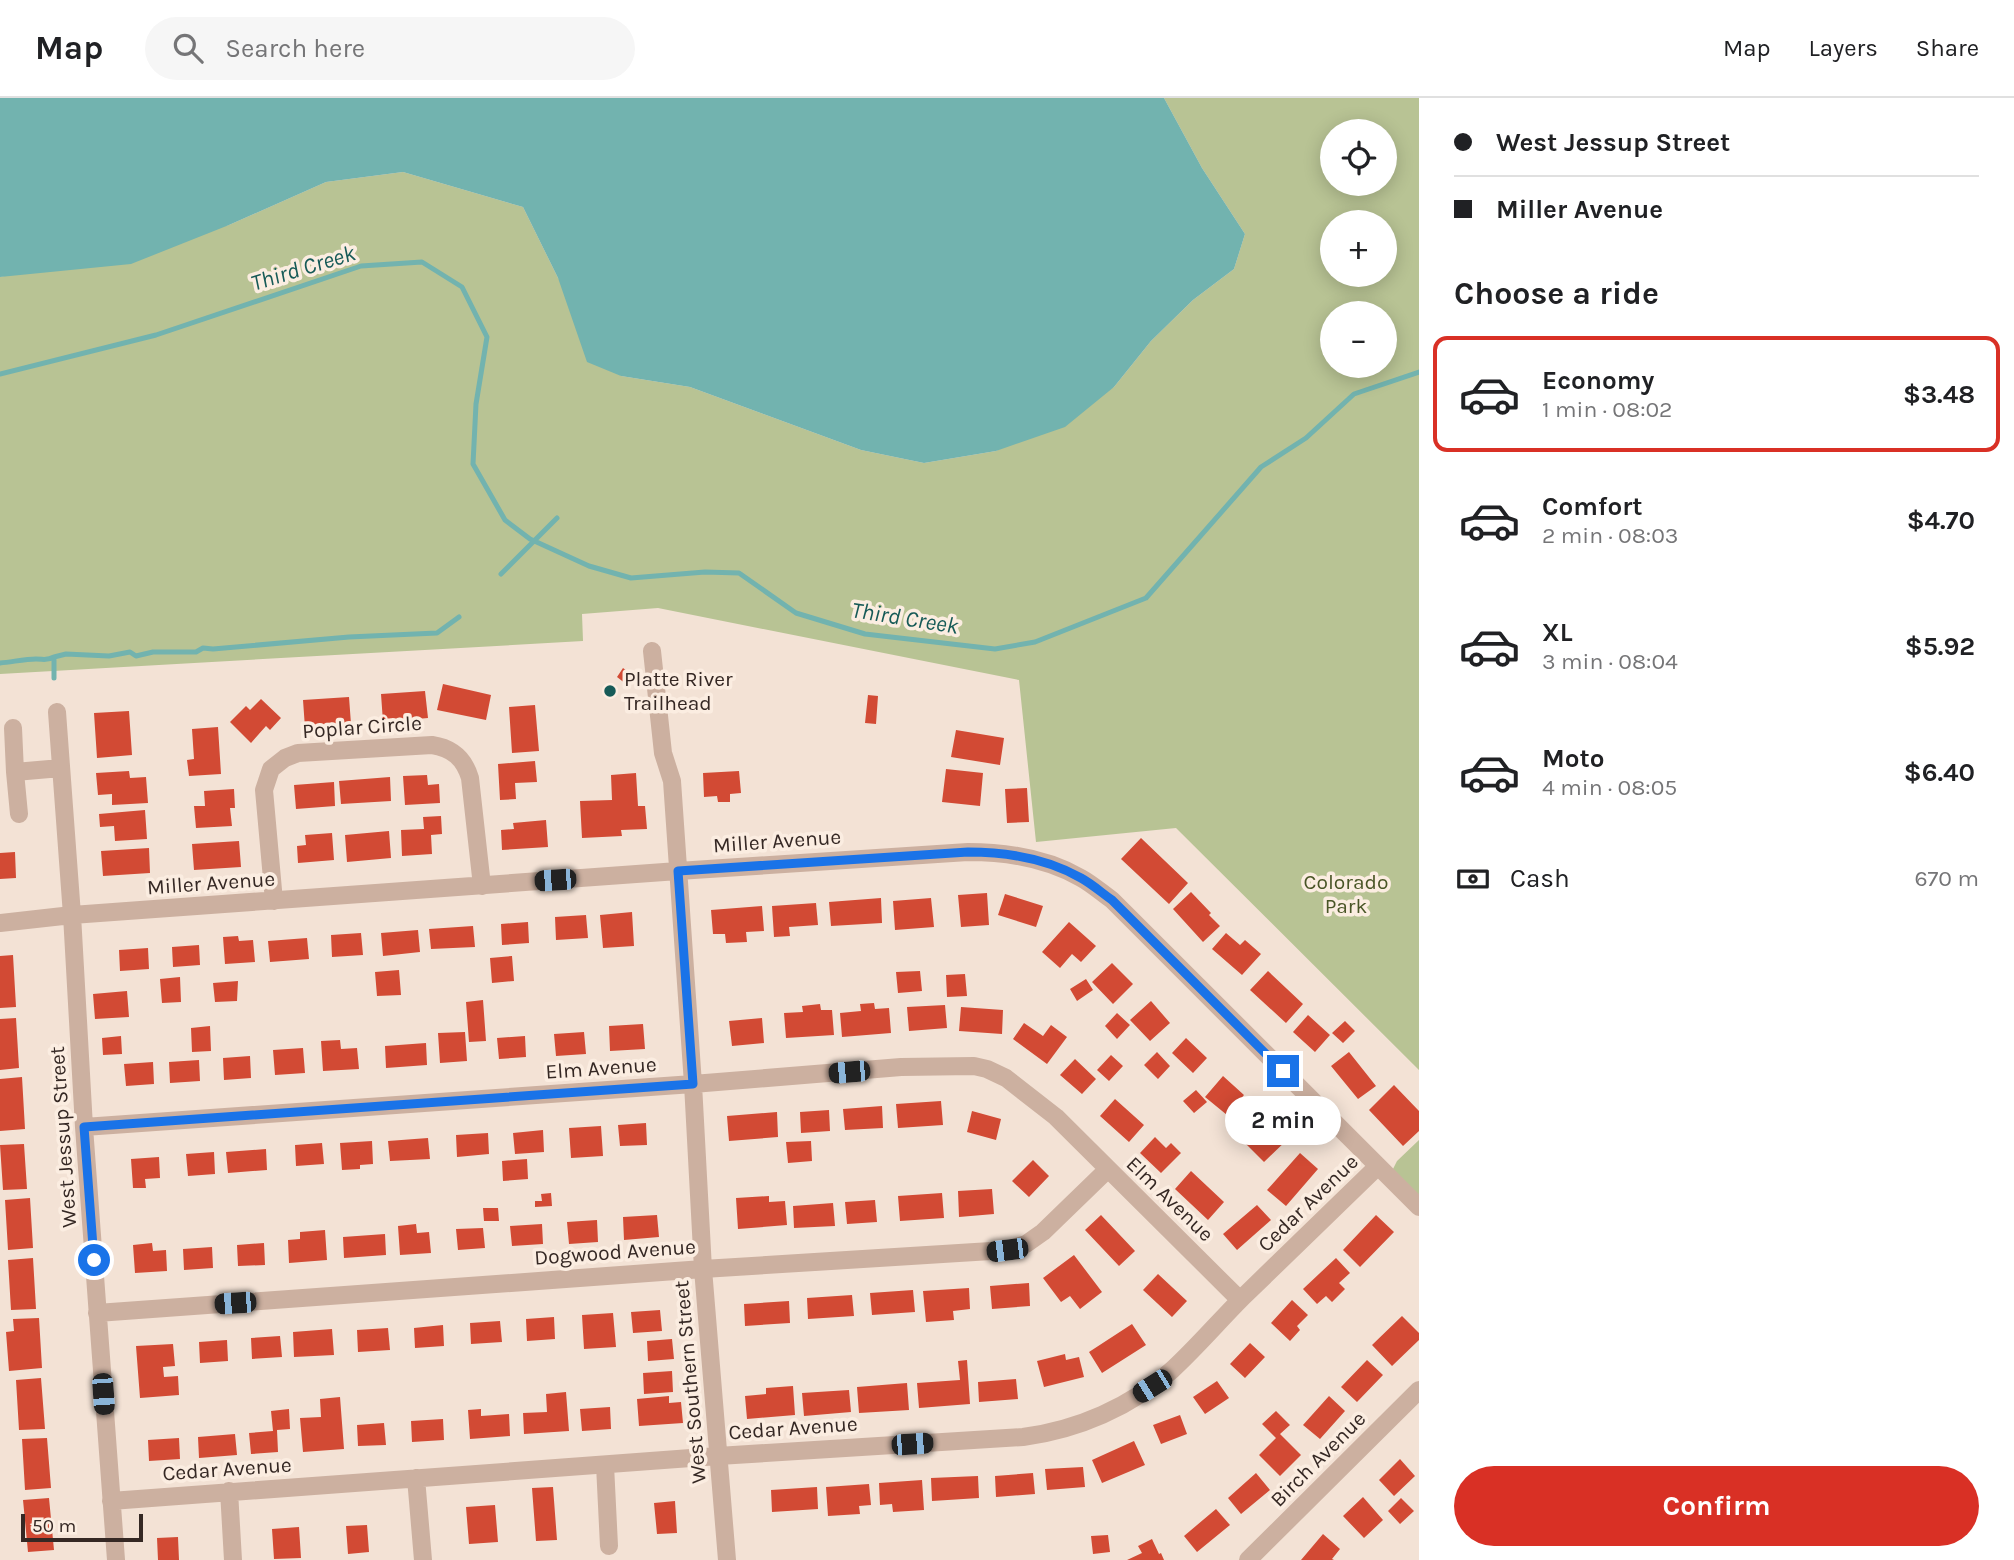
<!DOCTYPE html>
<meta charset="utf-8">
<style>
:root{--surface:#fff;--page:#f6f6f6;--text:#202124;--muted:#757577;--line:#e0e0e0;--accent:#d93025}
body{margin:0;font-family:Karla,sans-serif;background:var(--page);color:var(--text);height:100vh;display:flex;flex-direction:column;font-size:26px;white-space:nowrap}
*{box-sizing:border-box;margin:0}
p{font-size:23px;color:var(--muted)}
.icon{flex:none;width:38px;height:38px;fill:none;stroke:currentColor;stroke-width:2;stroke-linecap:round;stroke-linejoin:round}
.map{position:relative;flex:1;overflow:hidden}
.side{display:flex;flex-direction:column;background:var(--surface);width:595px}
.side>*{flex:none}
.top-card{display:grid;align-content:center;height:154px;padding:0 35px;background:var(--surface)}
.fabs{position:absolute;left:1320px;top:21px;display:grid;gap:14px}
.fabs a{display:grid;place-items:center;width:77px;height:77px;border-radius:50%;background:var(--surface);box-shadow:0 4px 18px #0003;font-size:35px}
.scale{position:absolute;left:21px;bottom:18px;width:122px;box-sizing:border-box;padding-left:7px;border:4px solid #352824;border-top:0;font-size:19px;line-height:24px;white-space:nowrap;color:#352824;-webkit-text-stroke:5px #fbede1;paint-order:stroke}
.end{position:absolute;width:32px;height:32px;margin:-16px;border:9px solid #1a73e8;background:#fff;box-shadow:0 0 0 4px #fff}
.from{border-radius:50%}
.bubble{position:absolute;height:49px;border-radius:24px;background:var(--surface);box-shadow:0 4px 18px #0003;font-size:23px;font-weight:700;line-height:49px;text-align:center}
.car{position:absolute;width:21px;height:42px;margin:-21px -10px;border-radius:9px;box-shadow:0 0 5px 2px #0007;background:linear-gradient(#222 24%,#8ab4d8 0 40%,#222 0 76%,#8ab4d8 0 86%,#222 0)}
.top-card b{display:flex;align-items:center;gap:24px;height:66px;font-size:26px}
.top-card b+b{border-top:2px solid var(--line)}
.top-card i{width:18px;height:18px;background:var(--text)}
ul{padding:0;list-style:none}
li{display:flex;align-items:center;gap:21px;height:116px;margin:0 14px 10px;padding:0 21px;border:4px solid transparent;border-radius:14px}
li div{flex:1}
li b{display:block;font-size:26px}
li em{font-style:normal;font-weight:700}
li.selected{border-color:var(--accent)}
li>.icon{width:63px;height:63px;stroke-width:1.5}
h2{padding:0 35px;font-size:32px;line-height:84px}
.pay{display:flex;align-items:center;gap:18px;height:77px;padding:0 35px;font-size:26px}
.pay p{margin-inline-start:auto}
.primary-button{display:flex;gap:14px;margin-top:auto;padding:14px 35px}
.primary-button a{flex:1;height:80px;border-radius:42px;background:var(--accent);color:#fff;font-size:28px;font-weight:700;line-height:80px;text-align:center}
header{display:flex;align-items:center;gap:42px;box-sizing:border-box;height:98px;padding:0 35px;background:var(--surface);border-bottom:2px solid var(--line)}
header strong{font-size:33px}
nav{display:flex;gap:38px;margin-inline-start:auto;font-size:24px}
.search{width:490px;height:63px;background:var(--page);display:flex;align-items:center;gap:18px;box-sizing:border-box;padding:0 24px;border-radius:38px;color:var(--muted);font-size:26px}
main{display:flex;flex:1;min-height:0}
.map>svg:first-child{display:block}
.green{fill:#b8c394;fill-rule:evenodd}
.water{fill:#72b3af}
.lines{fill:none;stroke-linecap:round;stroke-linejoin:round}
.stream{stroke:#72b3af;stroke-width:5}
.building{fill:#d24a34}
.minor{stroke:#ccb0a0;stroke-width:18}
.route{stroke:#1a73e8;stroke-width:9}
.poi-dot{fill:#165a57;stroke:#fbede1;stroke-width:2.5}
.labels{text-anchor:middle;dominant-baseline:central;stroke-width:7;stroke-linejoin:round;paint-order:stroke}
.poi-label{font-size:21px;fill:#352824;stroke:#fbede1;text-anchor:start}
.street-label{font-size:21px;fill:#352824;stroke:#fbede1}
.park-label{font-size:21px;fill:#495526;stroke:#fbede1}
.water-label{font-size:23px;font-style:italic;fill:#165a57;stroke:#fbede1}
</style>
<header>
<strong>Map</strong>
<div class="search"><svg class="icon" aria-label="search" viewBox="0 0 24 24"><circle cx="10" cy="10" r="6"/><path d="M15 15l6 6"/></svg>Search here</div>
<nav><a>Map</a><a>Layers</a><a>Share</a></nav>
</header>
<main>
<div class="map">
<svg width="1419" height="1462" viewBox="0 0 1419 1462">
<rect width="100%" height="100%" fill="#f3e2d5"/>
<!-- green -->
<path class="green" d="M1164 0H1419V972L1176 730 1036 744 1019 582 658 510 582 516 583 543 0 576V179L229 127 326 84 403 74 523 109 558 180 621 278 690 289 861 352 924 365 996 353 1114 289 1151 243 1193 202 1234 171 1245 136 1202 70ZM1332 33H1384V86H1332ZM1332 124H1384V177H1332ZM1332 215H1384V268H1332Z
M1419 1042V1109L1389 1079 1397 1063Z"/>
<!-- water -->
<path class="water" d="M0 0H1164L1202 70 1245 136 1234 171 1193 202 1151 243 1114 289 1065 329 996 353 924 365 861 352 690 289 621 278 587 264 558 180 523 109 403 74 326 84 229 127 131 166 0 179Z"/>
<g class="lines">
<!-- stream -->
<path class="stream" d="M0 276 156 237 361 168 422 164 462 189 487 239 476 306 473 366 505 422 530 441 589 468 631 480 705 474 739 475 796 515 865 536 995 551 1035 544 1146 500 1261 369 1306 340 1354 296 1419 274
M501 476 557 420
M0 565C12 564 25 561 36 561 44 561 47 563 54 559
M54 580V559L66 556 109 558 130 554 136 558 153 554H196L203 550 213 551 349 539 437 535 459 519"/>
</g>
<!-- building -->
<path class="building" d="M623 570 632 577 626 586 617 579Z
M443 586 491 597 486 622 437 612Z
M425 593 428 620 383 624 381 596Z
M868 597 878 598 876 626 865 625Z
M349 599 351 626 305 630 303 602Z
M261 601 281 620 270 632 266 628 251 645 230 624 246 608 250 612Z
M535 607 539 653 512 655 509 609Z
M129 613 132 657 97 660 94 615Z
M218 629 221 676 189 678 187 662 194 661 192 631Z
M956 632 1004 640 1000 667 951 659Z
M535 663 537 684 515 685 516 701 500 702 498 666Z
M946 671 983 675 980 708 942 704Z
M129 673 130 680 146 679 148 705 112 707V696L98 697 96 675Z
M739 673 741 695 730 696V704H718L717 698 704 699 703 675Z
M636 675 638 708H645L647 731 621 732 622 738 582 740 580 703 612 702 611 677Z
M427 677 428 687 439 686 440 705 405 707 403 678Z
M390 679 391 703 341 706 339 683Z
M334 684 335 708 296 711 294 687Z
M1027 690 1029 724 1007 725 1005 691Z
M234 691 235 710H230L232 728 196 730 194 708H205L204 693Z
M145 712 147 741 115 743 114 728 100 729 99 716Z
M441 718 442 736 431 737 432 756 402 758 401 732 424 731 423 719Z
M546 722 548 749 502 752 501 732 514 731 513 725Z
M389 733 391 760 347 764 345 737Z
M332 735 334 762 298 765 297 748 306 747 305 737Z
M1141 740 1188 785 1169 806 1121 761Z
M239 743 241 769 194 772 192 746Z
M149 750 150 775 103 778 101 753Z
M15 754 16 780 0 781V755Z
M1191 794 1211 815 1209 817 1220 828 1203 844 1173 811Z
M987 795 989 827 961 829 958 797Z
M1005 796 1043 808 1036 829 998 817Z
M881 800 882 825 831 828 829 804Z
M931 800 934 829 895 832 893 803Z
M816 805 818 827 789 829 790 838 774 839 772 808Z
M762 808 764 833 746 834 747 844 726 845 725 836H713L711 812Z
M632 814 634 848 603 850 600 817Z
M586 817 588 840 556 842 555 819Z
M528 824 529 845 502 847 501 826Z
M1069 824 1096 848 1081 864 1072 856 1060 870 1042 854Z
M473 828 475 849 431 851 429 831Z
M418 832 420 854 383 858 381 835Z
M361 835 363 857 332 859 331 837Z
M1226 835 1240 847 1245 842 1261 856 1242 877 1212 851Z
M238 838 239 843 253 842 255 864 225 866 223 839Z
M307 840 309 861 270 864 268 843Z
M199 847 200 867 173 869 172 849Z
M148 850 149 871 120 873 119 852Z
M13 857 16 909 0 910V858Z
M512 858 514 883 492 885 490 860Z
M1112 865 1133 886 1113 906 1092 884Z
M399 872 401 897 377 898 375 874Z
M920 873 922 893 898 895 896 874Z
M1268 873 1303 906 1286 925 1250 892Z
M965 876 967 898 947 899 946 877Z
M180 879 181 904 162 905 160 881Z
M1086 881 1093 892 1077 903 1070 891Z
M238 883 237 903 215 904 213 885Z
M127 893 129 919 95 921 93 896Z
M483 902 486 943 469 944 466 904Z
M1151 903 1170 925 1150 943 1130 922Z
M874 905 875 911 889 910 891 935 842 939 840 915 861 913 860 906Z
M820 906 821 912H832L834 937 786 940 784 915 803 914 802 908Z
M945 907 947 930 909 933 907 909Z
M961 909 1003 912 1002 936 959 933Z
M1117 915 1130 927 1117 941 1105 928Z
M1308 917 1330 937 1315 954 1293 934Z
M16 920 19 970 0 972V921Z
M762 920 764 945 732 948 729 923Z
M1345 923 1355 933 1343 945 1332 935Z
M1024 925 1043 938 1051 927 1067 939 1047 966 1013 941Z
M643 926 645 951 610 953 609 928Z
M210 928 211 953 192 954 191 930Z
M465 934 467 963 440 965 438 935Z
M584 934 586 956 556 958 554 936Z
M121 938 122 956 103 957 102 940Z
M525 938 526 959 499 961 497 940Z
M1186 940 1207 960 1193 975 1172 955Z
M340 942 341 951 357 950 359 971 323 973 321 943Z
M426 945 427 967 386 970 385 948Z
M303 950 305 975 275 977 273 952Z
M1157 954 1170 968 1158 981 1144 967Z
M1349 954 1376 988 1358 1001 1331 968Z
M1111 957 1123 968 1109 983 1097 972Z
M250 958 251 980 224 982 223 960Z
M1075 961 1096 981 1082 996 1060 977Z
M199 962 200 983 170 985 169 964Z
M153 964 154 986 126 988 124 966Z
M1223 978 1244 997 1227 1017 1205 999Z
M22 979 25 1031 0 1033V981Z
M1394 987 1419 1013V1033L1403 1048 1369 1012Z
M1196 992 1207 1004 1194 1015 1183 1003Z
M1115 1001 1144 1027 1129 1044 1100 1018Z
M941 1003 943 1027 898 1030 896 1006Z
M882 1008 883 1030 845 1032 843 1011Z
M1259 1008 1290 1039 1264 1064 1234 1034Z
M829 1012 830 1033 801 1035 800 1014Z
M972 1013 1001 1021 996 1042 967 1034Z
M777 1014 778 1039 729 1043 727 1018Z
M646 1025 647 1047 620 1048 618 1027Z
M601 1028 603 1058 571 1060 569 1030Z
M543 1032 544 1054 515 1056 513 1035Z
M488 1035 489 1056 457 1059 456 1037Z
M1155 1039 1166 1050 1171 1045 1181 1055 1161 1075 1140 1055Z
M428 1040 430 1061 390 1063 388 1043Z
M372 1043 373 1066 360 1067V1071L342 1072 340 1045Z
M811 1043 812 1063 788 1065 786 1044Z
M322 1045 324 1066 296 1068 295 1047Z
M24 1046 27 1091 3 1092 0 1047Z
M266 1051 267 1072 228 1075 226 1054Z
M214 1054 215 1076 188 1078 186 1056Z
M1300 1055 1318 1071 1286 1108 1267 1092Z
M159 1059 160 1080 145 1081 146 1090H133L131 1061Z
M527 1061 528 1081 503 1083 502 1063Z
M1033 1062 1049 1078 1029 1099 1012 1083Z
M1191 1073 1224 1104 1208 1122 1175 1091Z
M992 1091 994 1116 959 1119 958 1093Z
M551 1095 552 1108 535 1109V1103H542L541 1096Z
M942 1095 944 1120 900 1123 898 1098Z
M769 1098V1104L785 1103 787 1127 738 1131 736 1100Z
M30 1100 33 1150 8 1152 5 1102Z
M875 1102 877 1124 847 1126 845 1104Z
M833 1105 835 1128 794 1130 793 1108Z
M1257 1107 1271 1122 1237 1152 1223 1136Z
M483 1110H498L499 1123H484Z
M657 1117 659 1139 624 1142 623 1119Z
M1101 1117 1135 1153 1119 1168 1085 1132Z
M1376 1117 1394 1134 1360 1169 1343 1152Z
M597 1122 598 1144 569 1146 567 1124Z
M416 1126 417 1135 429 1134 431 1155 400 1157 398 1128Z
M542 1126 543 1146 512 1148 510 1128Z
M483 1130 485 1150 458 1152 456 1131Z
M325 1132 327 1162 289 1165 288 1142 300 1141V1134Z
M385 1136 386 1157 344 1160 343 1139Z
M152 1145 153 1153 166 1152 167 1173 135 1175 133 1147Z
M264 1145 265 1167 238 1168 237 1147Z
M212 1149 213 1170 184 1172 183 1151Z
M1074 1157 1102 1194 1080 1211 1070 1198 1061 1204 1043 1180Z
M33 1160 36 1211 11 1212 8 1162Z
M1336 1160 1350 1175 1339 1185 1345 1191 1332 1204 1326 1198 1317 1206 1303 1191Z
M1158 1176 1187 1203 1172 1219 1143 1192Z
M1029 1185 1030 1208 992 1211 990 1188Z
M969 1190 970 1211 953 1213 954 1222 926 1224 923 1193Z
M913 1192 915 1214 872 1217 870 1195Z
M852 1197 854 1218 808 1221 807 1200Z
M1292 1202 1308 1217 1297 1228 1300 1232 1290 1243 1271 1225Z
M789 1203 790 1225 745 1228 744 1206Z
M660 1212 662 1233 633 1235 631 1214Z
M613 1215 616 1249 584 1251 582 1217Z
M1402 1218 1419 1235V1242L1392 1268 1372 1247Z
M554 1219 555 1241 527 1243 526 1221Z
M39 1220 42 1270 9 1273 6 1234 14 1233 13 1221Z
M500 1223 502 1244 471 1246 470 1225Z
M1132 1226 1146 1247 1102 1275 1089 1254Z
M443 1227 444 1248 415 1250 414 1230Z
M388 1230 390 1252 358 1254 357 1232Z
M332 1231 334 1257 294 1259 293 1234Z
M280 1238 282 1259 252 1261 251 1240Z
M672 1241 674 1261 648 1263 647 1243Z
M227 1242 228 1263 200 1265 199 1244Z
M1250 1245 1265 1259 1245 1280 1230 1266Z
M173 1246 175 1268 163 1269 164 1279 178 1278 179 1297 140 1300 136 1248Z
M1065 1256 1066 1262 1079 1259 1084 1279 1044 1289 1037 1263Z
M967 1262 970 1306 919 1310 917 1285 960 1282 958 1263Z
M1367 1262 1383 1277 1357 1304 1341 1289Z
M672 1273 673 1294 644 1296 643 1275Z
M41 1280 45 1331 19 1332 16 1282Z
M1016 1281 1018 1301 979 1304 978 1284Z
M1217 1283 1229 1300 1205 1316 1193 1299Z
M907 1285 909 1312 859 1315 857 1289Z
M793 1288 795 1317 747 1321 745 1298 766 1296V1290Z
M849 1292 851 1314 804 1318 802 1295Z
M566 1294 569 1333 524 1336 523 1315 547 1314 546 1296Z
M669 1298V1305L681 1304 683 1325 639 1328 637 1301Z
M1329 1298 1345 1313 1320 1341 1303 1327Z
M340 1299 344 1351 303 1354 300 1320 321 1319 320 1301Z
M610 1309 611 1331 582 1333 580 1311Z
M289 1311 290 1331 277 1332 278 1354 251 1356 249 1335 273 1333 271 1313Z
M481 1311V1318L509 1316 510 1338 470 1341 468 1312Z
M1276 1313 1290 1327 1280 1336 1301 1357 1280 1378 1259 1357 1276 1340 1262 1326Z
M1180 1317 1187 1336 1161 1346 1153 1327Z
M443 1321 444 1342 412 1344 411 1323Z
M384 1325 386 1347 358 1348 357 1327Z
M235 1336 237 1357 199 1360 198 1339Z
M47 1340 51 1390 25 1392 22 1341Z
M179 1340 180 1361 149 1363 148 1342Z
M1134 1343 1145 1367 1102 1385 1092 1362Z
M1400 1361 1415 1378 1394 1398 1379 1382Z
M1083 1369 1085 1389 1047 1392 1045 1371Z
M1033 1375 1035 1396 996 1399 995 1378Z
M1256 1375 1270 1392 1241 1416 1228 1400Z
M978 1378 979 1400 932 1403 931 1380Z
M922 1382 924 1412 893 1414 892 1406 880 1407 879 1385Z
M869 1386 871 1407 859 1408 860 1416 828 1418 826 1389Z
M553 1389 557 1442 536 1443 532 1390Z
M817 1389 818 1411 772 1414 771 1392Z
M1363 1399 1383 1422 1364 1440 1343 1418Z
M49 1400 54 1452 28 1454 23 1402Z
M1401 1400 1414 1413 1400 1426 1388 1413Z
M675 1403 677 1435 657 1436 654 1405Z
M495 1407 498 1444 469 1446 466 1409Z
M1216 1411 1230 1427 1197 1454 1184 1438Z
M367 1427 369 1454 348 1456 346 1428Z
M299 1429 301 1460 274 1461 272 1431Z
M1323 1436 1340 1451 1332 1461 1334 1462H1301Z
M1108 1437 1110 1454 1093 1456 1091 1438Z
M178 1439 179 1462H158L157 1440Z
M1152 1441 1159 1456 1161 1455 1164 1462H1127L1142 1455 1138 1448Z"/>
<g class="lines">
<!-- minor -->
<path class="minor" d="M652 553 663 655 672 683 693 986 703 1171 727 1462
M57 614 72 817 84 1029 116 1462
M13 630 15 674
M19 716 15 674 61 670
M274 803 264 692 271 671 285 660 298 655 432 647C452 650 464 660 470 680L482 788
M0 825 72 817 678 773 968 754C1007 754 1046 760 1081 780 1092 786 1102 795 1112 802L1419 1109
M84 1029 693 986 901 969 974 968 987 971 1006 980 1056 1019 1240 1202
M97 1215 703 1171 1007 1152 1026 1146 1043 1134 1107 1072
M605 1367 609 1448
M416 1380 423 1462
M229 1393 233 1462
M111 1403 718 1358 1023 1339C1077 1332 1131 1309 1172 1272 1197 1249 1219 1223 1243 1199 1288 1155 1333 1112 1378 1068
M1248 1462 1419 1292"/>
</g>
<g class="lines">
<!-- route -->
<path class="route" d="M94 1162 84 1029 693 986 678 773 968 754C1007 754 1046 760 1081 780 1092 786 1102 795 1112 802L1283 973"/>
</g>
<!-- markers -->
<circle class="poi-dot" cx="610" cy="593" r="7"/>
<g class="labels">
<!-- poi labels -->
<g class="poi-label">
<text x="624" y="581">Platte River<tspan x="624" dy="24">Trailhead</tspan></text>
</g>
<!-- street labels -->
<g class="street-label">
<text transform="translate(362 629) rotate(-4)">Poplar Circle</text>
<text transform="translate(777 743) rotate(-4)">Miller Avenue</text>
<text transform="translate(211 785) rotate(-4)">Miller Avenue</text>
<text transform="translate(601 970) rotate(-4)">Elm Avenue</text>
<text transform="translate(63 1039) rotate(-94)">West Jessup Street</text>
<text transform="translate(1170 1101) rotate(44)">Elm Avenue</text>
<text transform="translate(1308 1105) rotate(-44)">Cedar Avenue</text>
<text transform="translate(615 1154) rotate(-4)">Dogwood Avenue</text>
<text transform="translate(690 1284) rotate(-95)">West Southern Street</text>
<text transform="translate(793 1330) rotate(-4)">Cedar Avenue</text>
<text transform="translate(1318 1361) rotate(-45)">Birch Avenue</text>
<text transform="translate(227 1371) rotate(-4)">Cedar Avenue</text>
</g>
<!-- park labels -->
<g class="park-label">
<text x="1346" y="784">Colorado<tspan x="1346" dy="24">Park</tspan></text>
</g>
<!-- water labels -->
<g class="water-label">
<text transform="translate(303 170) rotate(-17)">Third Creek</text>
<text transform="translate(905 520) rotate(9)">Third Creek</text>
</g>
</g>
</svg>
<div class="fabs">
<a><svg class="icon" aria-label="locate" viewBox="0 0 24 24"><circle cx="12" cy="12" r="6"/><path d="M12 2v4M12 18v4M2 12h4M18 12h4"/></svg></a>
<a>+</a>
<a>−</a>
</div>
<div class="scale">50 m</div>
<i class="end from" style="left:94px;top:1162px"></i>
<i class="end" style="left:1283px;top:973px"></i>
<div class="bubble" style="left:1225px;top:998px;width:116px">2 min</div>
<i class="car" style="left:555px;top:782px;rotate:266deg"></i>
<i class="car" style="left:849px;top:974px;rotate:265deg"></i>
<i class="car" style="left:1007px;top:1152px;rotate:263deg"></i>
<i class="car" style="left:235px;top:1205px;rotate:266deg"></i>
<i class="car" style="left:1152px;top:1288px;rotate:238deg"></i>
<i class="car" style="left:103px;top:1296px;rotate:176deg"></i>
<i class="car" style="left:912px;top:1346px;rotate:86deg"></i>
</div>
<section class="side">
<div class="top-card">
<b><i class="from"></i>West Jessup Street</b>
<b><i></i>Miller Avenue</b>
</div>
<h2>Choose a ride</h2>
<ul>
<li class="selected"><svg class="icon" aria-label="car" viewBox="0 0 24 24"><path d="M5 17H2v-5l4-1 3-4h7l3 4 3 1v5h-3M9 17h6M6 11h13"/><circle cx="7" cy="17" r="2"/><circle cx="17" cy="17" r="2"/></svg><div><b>Economy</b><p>1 min · 08:02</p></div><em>$3.48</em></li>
<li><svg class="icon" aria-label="car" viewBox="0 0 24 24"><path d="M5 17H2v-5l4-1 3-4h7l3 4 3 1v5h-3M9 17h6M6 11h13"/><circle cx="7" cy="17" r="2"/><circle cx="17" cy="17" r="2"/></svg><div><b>Comfort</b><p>2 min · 08:03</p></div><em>$4.70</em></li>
<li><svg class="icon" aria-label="car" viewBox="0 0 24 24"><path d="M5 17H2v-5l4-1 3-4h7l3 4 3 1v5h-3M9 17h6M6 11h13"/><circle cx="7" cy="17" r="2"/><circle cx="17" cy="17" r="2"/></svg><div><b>XL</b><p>3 min · 08:04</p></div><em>$5.92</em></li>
<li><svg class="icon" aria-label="car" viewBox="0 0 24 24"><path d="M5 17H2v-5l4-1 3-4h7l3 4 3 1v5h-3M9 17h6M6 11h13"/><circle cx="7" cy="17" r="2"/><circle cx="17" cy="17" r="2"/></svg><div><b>Moto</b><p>4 min · 08:05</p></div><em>$6.40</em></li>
</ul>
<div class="pay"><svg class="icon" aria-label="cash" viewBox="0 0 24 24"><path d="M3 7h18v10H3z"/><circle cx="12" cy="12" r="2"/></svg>Cash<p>670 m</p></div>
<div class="primary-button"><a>Confirm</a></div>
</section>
</main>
